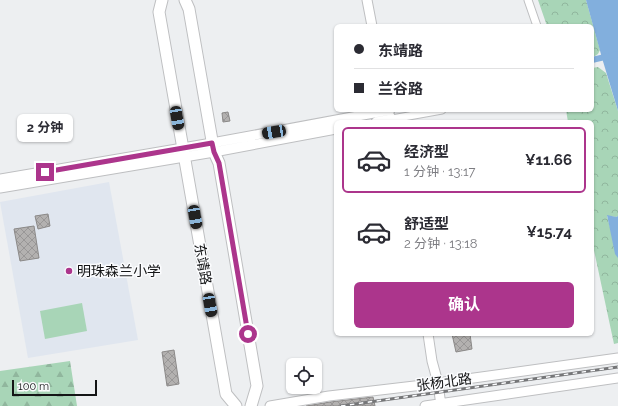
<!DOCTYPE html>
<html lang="zh">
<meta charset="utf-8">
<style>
:root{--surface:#fff;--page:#f2f2f3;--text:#2b2b33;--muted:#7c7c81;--line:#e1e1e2;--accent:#ac358c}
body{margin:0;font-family:Raleway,"Noto Sans SC",sans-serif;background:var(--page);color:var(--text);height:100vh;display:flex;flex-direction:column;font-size:15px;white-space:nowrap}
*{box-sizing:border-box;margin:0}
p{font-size:13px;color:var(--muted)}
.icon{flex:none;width:22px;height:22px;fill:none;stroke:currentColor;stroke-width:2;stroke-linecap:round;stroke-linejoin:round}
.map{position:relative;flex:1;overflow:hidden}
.drawer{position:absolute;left:334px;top:120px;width:260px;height:216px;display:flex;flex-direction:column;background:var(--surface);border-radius:6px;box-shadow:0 1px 3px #0004}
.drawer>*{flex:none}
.banner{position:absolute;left:334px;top:24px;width:260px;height:88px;border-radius:6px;box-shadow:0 1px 3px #0004;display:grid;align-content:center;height:88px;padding:0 20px;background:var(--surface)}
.fabs{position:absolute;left:286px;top:358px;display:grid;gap:8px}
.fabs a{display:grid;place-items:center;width:36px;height:36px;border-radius:6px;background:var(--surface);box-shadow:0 1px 3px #0004;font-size:20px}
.scale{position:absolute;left:12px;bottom:10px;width:85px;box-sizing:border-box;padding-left:4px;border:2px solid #141516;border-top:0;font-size:11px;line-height:14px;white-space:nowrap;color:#141516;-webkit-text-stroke:3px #fbfcfe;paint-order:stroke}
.end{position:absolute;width:18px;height:18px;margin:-9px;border:5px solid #ac358c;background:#fff;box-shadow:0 0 0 2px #fff}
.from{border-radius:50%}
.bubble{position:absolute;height:28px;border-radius:6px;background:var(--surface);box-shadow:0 1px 3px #0004;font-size:13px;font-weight:700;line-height:28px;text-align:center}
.car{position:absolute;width:12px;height:24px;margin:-12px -6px;border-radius:5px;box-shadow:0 0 3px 1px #0007;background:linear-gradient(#222 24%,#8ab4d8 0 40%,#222 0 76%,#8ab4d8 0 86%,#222 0)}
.banner b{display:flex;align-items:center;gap:14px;height:38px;font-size:15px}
.banner b+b{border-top:1px solid var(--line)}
.banner i{width:10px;height:10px;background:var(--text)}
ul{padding:7px 0 0;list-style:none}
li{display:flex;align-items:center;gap:12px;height:66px;margin:0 8px 6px;padding:0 12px;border:2px solid transparent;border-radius:6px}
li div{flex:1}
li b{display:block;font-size:15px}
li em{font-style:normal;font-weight:700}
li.current{border-color:var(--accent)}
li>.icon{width:36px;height:36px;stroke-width:1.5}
.primary-button{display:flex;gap:8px;margin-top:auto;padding:8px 20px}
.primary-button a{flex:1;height:46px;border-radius:6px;background:var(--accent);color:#fff;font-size:16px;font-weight:700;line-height:46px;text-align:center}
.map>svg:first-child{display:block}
.built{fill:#e0e6ef}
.grass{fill:#a8d5b7}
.forest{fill:url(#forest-firs)}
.park{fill:url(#park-crowns)}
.water{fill:#82afdd}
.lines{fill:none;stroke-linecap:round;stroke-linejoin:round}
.canal{stroke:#82afdd;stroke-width:6}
.building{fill:url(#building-cross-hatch);stroke:#8b8988}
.street-casing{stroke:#bebfc1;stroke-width:9}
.secondary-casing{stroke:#bebfc1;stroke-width:11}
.primary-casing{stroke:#bebfc1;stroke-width:13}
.street{stroke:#fff;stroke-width:7}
.secondary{stroke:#fff;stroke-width:9}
.primary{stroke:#fff;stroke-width:11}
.rail-casing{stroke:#757678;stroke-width:3}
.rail{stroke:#fbfcfe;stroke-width:1.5;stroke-dasharray:4.5;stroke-linecap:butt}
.route{stroke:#ac358c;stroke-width:5}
.poi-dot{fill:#ac358c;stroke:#fbfcfe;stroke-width:1.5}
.labels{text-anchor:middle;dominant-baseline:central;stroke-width:3;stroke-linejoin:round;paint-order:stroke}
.street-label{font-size:14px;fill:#141516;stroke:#fbfcfe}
.poi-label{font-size:14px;fill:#141516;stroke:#fbfcfe;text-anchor:start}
</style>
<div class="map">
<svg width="618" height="406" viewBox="0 0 618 406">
<defs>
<pattern id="forest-firs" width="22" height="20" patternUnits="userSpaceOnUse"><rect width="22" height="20" fill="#a8d5b7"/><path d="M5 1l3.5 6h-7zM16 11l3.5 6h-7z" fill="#90b69d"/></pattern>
<pattern id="park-crowns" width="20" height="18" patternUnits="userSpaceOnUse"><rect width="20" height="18" fill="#a8d5b7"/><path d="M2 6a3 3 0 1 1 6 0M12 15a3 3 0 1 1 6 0" fill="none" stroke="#90b69d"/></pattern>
<pattern id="building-cross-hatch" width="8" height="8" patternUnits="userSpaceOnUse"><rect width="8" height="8" fill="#b3b1b0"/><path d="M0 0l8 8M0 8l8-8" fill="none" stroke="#999797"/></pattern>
</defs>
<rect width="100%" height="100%" fill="#edeff1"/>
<!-- built -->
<path class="built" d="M109 182 138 340 28 358 0 202Z"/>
<!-- grass -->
<path class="grass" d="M82 303 87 331 45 339 40 311Z"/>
<!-- forest -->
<path class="forest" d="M70 361 77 406H0V371Z"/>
<!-- park -->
<path class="park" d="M538 0H586L600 50 598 54 595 56H592V26H547Z
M598 67 606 73 618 111V216L616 217 607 216 618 257V343L614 344 592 241V122H568L566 110H592V68Z"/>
<!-- water -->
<path class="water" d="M586 0H618V111L602 58Z
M607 215 616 217 618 216V258L615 254Z"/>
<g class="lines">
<!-- canal -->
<path class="canal" d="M592 60 618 54"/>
</g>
<!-- building -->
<path class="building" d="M228 112 230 121 223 122 222 113Z
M48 214 50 226 38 229 35 216Z
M34 226 39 258 20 261 14 229Z
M452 334H470L472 349 456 352Z
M174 350 179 384 167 386 162 352Z
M373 397 375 406H306L330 402Z"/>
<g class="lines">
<defs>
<path id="street" d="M528 0 537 26
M391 116 392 119 442 110"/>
<path id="secondary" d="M367 0 372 26
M376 122 392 119V122
M0 179 212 143 390 110
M0 188 214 152 336 129
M428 334 432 361 438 383 441 406
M270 406 329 396 423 385 618 358
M425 406 618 378"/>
<path id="primary" d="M162 0 159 12 226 394 236 406
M185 0 189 9 214 152 219 163 257 386 251 406"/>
</defs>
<!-- street casing -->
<use href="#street" class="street-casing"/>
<!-- secondary casing -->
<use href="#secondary" class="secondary-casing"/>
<!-- primary casing -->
<use href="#primary" class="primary-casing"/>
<!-- street -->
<use href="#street" class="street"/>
<!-- secondary -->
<use href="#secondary" class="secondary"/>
<!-- primary -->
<use href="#primary" class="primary"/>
<defs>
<path id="rail" d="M341 406 618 367"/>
</defs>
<!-- rail casing -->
<use href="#rail" class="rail-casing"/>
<!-- rail -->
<use href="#rail" class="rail"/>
</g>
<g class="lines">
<!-- route -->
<path class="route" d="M45 172 212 143 214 152 219 163 248 334"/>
</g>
<!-- markers -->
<circle class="poi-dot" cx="69" cy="271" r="4"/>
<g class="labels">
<!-- street labels -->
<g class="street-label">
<text transform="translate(203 264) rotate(80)">东靖路</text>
<text transform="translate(444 382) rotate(-8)">张杨北路</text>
</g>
<!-- poi labels -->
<g class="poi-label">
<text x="77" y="271">明珠森兰小学</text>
</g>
</g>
</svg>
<div class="fabs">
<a><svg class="icon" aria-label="locate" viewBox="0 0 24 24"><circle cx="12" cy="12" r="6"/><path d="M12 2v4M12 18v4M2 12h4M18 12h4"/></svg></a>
</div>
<div class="scale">100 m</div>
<i class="end from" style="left:248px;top:334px"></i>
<i class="end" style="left:45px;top:172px"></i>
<div class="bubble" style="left:17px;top:114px;width:56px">2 分钟</div>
<i class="car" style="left:177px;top:118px;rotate:170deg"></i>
<i class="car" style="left:274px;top:132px;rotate:260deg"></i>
<i class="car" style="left:195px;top:217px;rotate:170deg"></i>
<i class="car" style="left:210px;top:305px;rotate:170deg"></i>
<div class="banner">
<b><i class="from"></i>东靖路</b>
<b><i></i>兰谷路</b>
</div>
<section class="drawer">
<ul>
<li class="current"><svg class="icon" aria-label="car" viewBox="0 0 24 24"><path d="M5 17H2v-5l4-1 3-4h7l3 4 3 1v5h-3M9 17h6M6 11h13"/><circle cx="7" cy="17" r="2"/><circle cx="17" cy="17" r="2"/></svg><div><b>经济型</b><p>1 分钟 · 13:17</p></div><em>¥11.66</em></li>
<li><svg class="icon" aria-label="car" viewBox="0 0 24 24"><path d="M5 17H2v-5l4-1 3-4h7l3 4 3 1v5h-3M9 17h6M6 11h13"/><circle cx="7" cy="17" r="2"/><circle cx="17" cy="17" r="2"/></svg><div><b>舒适型</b><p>2 分钟 · 13:18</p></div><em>¥15.74</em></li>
</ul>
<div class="primary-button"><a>确认</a></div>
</section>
</div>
